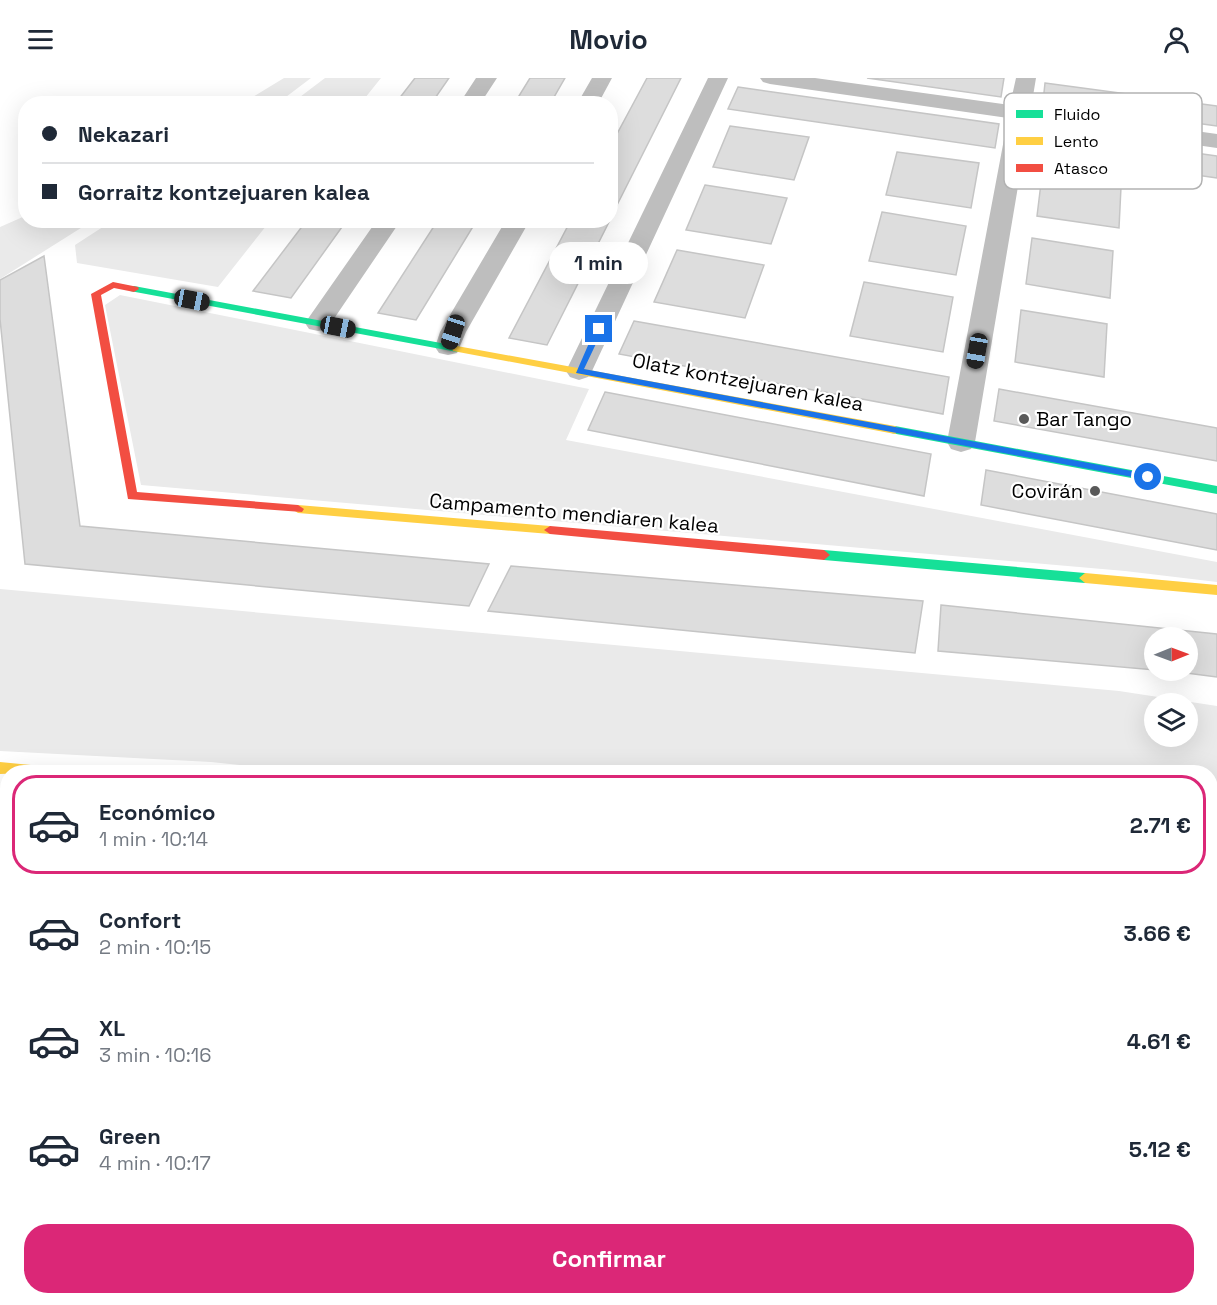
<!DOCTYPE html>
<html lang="es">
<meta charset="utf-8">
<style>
:root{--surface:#fff;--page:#f6f6f7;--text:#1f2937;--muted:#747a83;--line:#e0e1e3;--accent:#db2777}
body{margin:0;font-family:"Space Grotesk",sans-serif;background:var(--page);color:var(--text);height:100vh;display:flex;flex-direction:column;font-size:22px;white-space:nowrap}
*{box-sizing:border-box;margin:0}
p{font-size:20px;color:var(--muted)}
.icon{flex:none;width:33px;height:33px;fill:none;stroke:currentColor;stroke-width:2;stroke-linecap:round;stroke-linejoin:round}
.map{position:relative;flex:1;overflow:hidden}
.side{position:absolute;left:0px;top:687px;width:1218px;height:540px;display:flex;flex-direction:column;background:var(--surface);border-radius:24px 24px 0 0;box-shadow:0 6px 24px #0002}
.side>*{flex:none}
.hud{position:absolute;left:18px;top:18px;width:600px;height:132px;border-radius:24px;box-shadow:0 6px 24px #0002;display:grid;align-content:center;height:132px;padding:0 24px;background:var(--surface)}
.needle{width:39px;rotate:89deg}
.fabs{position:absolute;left:1144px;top:549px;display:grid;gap:12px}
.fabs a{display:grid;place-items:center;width:54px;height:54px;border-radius:50%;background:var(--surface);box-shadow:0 6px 24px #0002;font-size:30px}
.end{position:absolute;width:27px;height:27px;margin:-14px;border:8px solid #1a73e8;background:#fff;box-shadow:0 0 0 3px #fff}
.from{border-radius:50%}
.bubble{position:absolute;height:42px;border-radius:21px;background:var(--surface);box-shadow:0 6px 24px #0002;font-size:20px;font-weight:700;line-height:42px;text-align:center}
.car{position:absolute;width:18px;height:36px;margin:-18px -9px;border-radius:8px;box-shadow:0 0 4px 2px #0007;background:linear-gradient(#222 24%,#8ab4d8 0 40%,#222 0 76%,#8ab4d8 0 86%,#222 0)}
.hud b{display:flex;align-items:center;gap:21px;height:57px;font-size:22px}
.hud b+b{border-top:2px solid var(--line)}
.hud i{width:15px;height:15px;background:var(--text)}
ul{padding:10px 0 0;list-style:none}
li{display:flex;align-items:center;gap:18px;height:99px;margin:0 12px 9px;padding:0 12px;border:3px solid transparent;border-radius:24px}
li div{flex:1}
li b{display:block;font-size:22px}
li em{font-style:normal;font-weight:700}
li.current{border-color:var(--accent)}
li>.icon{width:54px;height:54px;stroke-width:1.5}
.primary-button{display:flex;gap:12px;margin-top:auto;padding:12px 24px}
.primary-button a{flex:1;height:69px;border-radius:24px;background:var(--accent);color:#fff;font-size:24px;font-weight:700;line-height:69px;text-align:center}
header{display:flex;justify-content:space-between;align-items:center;height:78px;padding:0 24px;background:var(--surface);font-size:27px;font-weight:700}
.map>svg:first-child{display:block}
.green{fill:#eaeaea;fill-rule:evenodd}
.building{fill:#ddd;stroke:#c5c5c5;stroke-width:1.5}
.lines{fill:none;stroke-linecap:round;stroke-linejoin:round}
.street{fill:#bebebe;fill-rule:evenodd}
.fast{fill:#16e098;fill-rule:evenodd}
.slow{fill:#ffcf43;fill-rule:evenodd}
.jam{fill:#f24e42;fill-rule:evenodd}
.route{fill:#1a73e8}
.poi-dot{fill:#595959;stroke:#fff;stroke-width:2}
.labels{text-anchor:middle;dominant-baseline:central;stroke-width:4.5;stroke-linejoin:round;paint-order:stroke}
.street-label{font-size:20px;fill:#000;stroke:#fff}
.poi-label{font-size:20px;fill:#000;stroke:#fff;text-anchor:start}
.key{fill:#fff;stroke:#b2b2b2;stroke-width:1.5}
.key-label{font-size:16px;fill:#000}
</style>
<header><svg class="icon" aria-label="menu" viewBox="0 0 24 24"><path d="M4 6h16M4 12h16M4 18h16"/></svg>Movio<svg class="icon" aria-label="person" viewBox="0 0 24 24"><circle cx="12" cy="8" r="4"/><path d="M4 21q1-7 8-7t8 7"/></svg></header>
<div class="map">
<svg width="1217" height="1227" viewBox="0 0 1217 1227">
<rect width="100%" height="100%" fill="#fff"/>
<!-- green -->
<path class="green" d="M284 0H311L278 25H243Z
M325 0H381L361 25H292Z
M25 138 26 142 92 143 0 201V149Z
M112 143V142L270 143 218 209 77 185 75 167Z
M120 217 589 311 566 362 1217 484V504L1125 493 141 407 105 227Z
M0 511 1119 613 1217 628V796L1211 795 1210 694H306L211 684 0 673ZM1155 626H1188V658H1155Z
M0 845 7 846V898L0 892Z
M0 960 8 965 7 1152 0 1142Z
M1211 1010 1217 1011V1227H479V1220H1210Z
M57 1220H259L265 1227H63Z
M342 1220H429L427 1227H348Z"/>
<!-- building -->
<path class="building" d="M415 0H449L431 26H395Z
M530 0H565L550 26H514Z
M647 0H681L610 141V69Z
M867 0H1004L1001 19Z
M1045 5 1217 28V48L1043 24Z
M738 9 999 46 995 70 728 31Z
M730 48 809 59 794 102 713 89Z
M1039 53 1217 78V100L1036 74Z
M897 74 979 85 971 130 886 117Z
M1042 97 1121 109 1119 150 1037 138Z
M705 107 787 120 771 166 686 152Z
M882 134 966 148 956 197 869 183Z
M307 142H347L291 220 253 213Z
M438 142H477L416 242 378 235Z
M571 142H610L547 267 509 260Z
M1032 160 1113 173 1110 220 1026 206Z
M677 172 764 187 745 240 654 224Z
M44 178 80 448 489 486 469 528 25 486 0 241V202Z
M864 204 953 219 943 274 850 258Z
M1021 232 1107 246 1104 299 1015 284Z
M634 243 949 299 943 336 619 276Z
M999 311 1217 350V383L994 343Z
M605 314 931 376 924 418 588 352Z
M986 392 1217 436V472L981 427Z
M511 488 923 523 915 575 488 533Z
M941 527 1217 556V599L1163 592H1188V560H1155V592L938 573Z"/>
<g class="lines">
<!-- street -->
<path class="street" d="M476 0H497L480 26H459Z
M592 0H612L598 26H577Z
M708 0H728L592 293 588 299 579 302 570 299 566 293Z
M760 0H815L1010 27 1016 0H1036L1031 30 1217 56V70L1029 43 975 364 971 371 961 374 951 371 947 364 1008 40 770 6 763 4Z
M377 142H401L327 251 318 253 309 251 305 245Z
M506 142H530L466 254 457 275 448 277 439 275 435 269 440 254Z"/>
<!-- fast -->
<path class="fast" d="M134 208 457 268 462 271 457 274 130 213V209Z
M895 348 1217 408V416L891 355 889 352Z
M824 472 1085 495 1091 500 1085 505 824 482 818 477Z
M1210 935 1217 936V952L1210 951Z"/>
<!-- slow -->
<path class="slow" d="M457 268 895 348 901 352 895 356 453 273 452 271Z
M298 427 550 448 556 452 550 456 298 435 292 431Z
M1085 495 1217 507V517L1085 505 1079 500Z
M0 684 41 688 46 690 48 694 0 696Z
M0 798 8 799V813L0 812Z
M1210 871 1217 872V886L1210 885Z
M0 912 8 916V932L0 929Z
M441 1220H459L460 1227H442Z"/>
<!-- jam -->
<path class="jam" d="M113 204 138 209 139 211 134 214 114 210 101 217 137 414 298 427 304 431 302 434 128 421 91 216Z
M550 448 824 472 830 477 824 482 550 456 544 452Z
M0 733 8 734V746L0 745Z
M1210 827 1217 828V842L1210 841Z
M1210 976 1217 977V993L1210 992Z
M288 1220H309L312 1227H291Z"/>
</g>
<!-- route -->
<path class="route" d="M596 249 603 251 584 291 1148 396 1152 399 1148 402 576 295Z"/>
<!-- markers -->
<g class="poi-dot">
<circle cx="1024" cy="341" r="6"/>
<circle cx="1095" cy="413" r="6"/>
</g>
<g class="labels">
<!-- street labels -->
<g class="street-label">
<text transform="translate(748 304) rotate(11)">Olatz kontzejuaren kalea</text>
<text transform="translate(574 435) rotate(5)">Campamento mendiaren kalea</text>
</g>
<!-- poi labels -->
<g class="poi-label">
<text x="1036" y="341">Bar Tango</text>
<text x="1083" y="413" text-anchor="end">Covirán</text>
</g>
</g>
<!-- legend -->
<rect x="1004" y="15" width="198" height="96" rx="9" class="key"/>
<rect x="1016" y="32" width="27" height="8" fill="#16e098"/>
<rect x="1016" y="59" width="27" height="8" fill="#ffcf43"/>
<rect x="1016" y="86" width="27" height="8" fill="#f24e42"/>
<g class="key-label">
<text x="1054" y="42">Fluido</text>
<text x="1054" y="69">Lento</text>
<text x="1054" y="96">Atasco</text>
</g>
</svg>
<div class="fabs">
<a><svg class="needle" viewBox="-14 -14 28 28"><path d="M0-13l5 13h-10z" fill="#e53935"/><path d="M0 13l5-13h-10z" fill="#747a83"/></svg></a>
<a><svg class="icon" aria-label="layers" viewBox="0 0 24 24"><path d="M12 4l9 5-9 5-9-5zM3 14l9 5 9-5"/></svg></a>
</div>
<i class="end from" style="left:1148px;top:399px"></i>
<i class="end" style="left:599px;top:251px"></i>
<div class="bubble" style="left:549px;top:164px;width:99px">1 min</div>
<i class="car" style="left:192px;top:222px;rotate:101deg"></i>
<i class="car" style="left:338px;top:249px;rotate:101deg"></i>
<i class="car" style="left:453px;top:254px;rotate:198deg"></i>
<i class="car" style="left:977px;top:273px;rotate:190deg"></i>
<div class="hud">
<b><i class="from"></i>Nekazari</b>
<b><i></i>Gorraitz kontzejuaren kalea</b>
</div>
<section class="side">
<ul>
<li class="current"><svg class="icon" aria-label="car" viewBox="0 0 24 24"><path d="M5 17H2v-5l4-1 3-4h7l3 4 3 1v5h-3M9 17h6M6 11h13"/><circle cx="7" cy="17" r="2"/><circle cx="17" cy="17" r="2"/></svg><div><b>Económico</b><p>1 min · 10:14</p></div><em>2.71 €</em></li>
<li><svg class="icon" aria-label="car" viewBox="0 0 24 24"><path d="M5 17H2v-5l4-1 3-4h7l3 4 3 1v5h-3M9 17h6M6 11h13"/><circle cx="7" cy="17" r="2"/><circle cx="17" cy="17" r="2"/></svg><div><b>Confort</b><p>2 min · 10:15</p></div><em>3.66 €</em></li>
<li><svg class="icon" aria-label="car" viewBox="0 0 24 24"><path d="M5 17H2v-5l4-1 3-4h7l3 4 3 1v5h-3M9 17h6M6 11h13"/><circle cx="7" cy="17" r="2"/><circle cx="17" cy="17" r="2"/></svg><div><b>XL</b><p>3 min · 10:16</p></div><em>4.61 €</em></li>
<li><svg class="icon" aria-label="car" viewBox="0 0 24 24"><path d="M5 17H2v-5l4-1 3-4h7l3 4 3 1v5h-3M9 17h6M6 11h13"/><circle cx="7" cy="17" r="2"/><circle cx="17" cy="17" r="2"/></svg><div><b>Green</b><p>4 min · 10:17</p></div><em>5.12 €</em></li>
</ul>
<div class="primary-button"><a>Confirmar</a></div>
</section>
</div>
